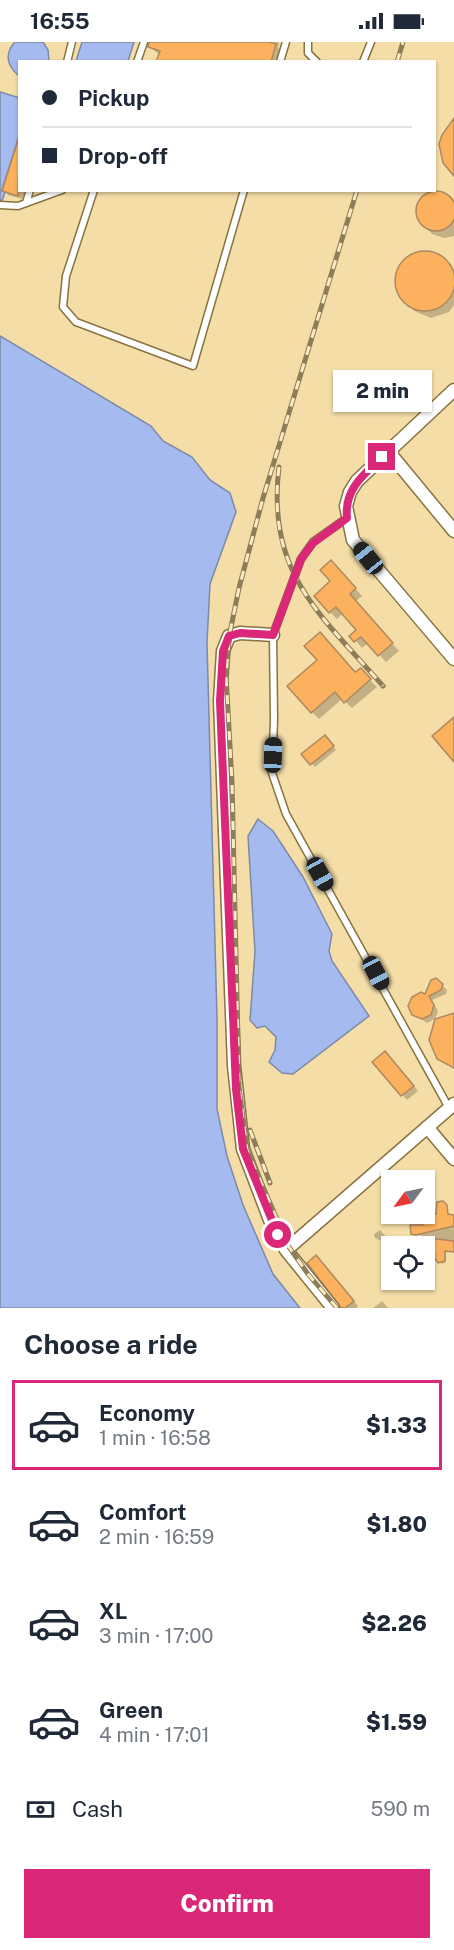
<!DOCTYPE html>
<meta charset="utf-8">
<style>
:root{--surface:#fff;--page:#f2f2f3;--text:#1f2937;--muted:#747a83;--line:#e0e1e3;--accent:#db2777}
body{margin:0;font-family:"Public Sans",sans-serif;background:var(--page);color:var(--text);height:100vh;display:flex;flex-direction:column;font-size:22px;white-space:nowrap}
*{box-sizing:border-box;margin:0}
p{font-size:20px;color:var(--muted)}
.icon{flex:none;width:33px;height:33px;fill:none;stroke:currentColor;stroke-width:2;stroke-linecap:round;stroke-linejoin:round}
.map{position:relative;height:1266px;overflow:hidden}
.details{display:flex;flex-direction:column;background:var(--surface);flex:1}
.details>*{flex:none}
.banner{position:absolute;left:18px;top:18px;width:418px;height:132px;border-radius:0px;box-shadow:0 2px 4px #0004;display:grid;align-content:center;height:132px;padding:0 24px;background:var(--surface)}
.needle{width:39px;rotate:237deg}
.fabs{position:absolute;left:381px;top:1128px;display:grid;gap:12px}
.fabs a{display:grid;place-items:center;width:54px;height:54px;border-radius:0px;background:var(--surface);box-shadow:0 2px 4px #0004;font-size:30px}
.end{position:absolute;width:27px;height:27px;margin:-14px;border:8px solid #db2777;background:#fff;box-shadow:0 0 0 3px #fff}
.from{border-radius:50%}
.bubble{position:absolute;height:42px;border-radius:0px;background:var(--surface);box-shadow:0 2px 4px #0004;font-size:20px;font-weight:800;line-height:42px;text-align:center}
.car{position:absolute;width:18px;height:36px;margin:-18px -9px;border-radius:8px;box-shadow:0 0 4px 2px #0007;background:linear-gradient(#222 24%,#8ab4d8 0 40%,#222 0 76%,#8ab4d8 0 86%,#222 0)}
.banner b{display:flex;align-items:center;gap:21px;height:57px;font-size:22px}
.banner b+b{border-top:2px solid var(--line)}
.banner i{width:15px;height:15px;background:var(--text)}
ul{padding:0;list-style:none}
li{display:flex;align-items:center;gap:18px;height:90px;margin:0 12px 9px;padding:0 12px;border:3px solid transparent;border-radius:0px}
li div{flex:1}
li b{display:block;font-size:22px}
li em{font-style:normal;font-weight:800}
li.current{border-color:var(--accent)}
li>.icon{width:54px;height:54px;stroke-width:1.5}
h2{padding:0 24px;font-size:27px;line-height:72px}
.pay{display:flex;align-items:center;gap:15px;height:66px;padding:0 24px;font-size:22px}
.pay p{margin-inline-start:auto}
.action{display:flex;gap:12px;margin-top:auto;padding:12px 24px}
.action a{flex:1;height:69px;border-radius:0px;background:var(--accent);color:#fff;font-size:24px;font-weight:800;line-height:69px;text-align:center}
.status{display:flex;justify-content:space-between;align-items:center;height:42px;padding:0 30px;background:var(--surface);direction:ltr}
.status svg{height:16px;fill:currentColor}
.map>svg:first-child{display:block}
.water{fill:#a5baef;stroke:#7d89a8;stroke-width:1.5}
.shadow{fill:#0003}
.building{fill:#fbb15d;stroke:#ae885f;stroke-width:1.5}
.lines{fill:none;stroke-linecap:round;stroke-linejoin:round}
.service-casing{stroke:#887341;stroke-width:9}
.minor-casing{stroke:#887341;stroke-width:15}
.service{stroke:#fff;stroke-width:6}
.minor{stroke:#fff;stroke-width:12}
.rail-casing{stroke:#8d7d58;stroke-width:5}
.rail{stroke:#fdeac0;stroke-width:3;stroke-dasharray:9;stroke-linecap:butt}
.route{stroke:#db2777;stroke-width:8}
</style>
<div class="status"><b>16:55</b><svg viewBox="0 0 49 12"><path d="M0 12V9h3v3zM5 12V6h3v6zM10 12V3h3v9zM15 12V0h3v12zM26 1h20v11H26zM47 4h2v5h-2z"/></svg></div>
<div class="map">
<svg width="454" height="1266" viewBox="0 0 454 1266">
<rect width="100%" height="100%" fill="#f4dda7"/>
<!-- water -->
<path class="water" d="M15 0H43L48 8 49 19 20 20 19 34C7 24 4 12 15 0Z
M82 0H134L128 19H76Z
M0 50 20 56 19 94 2 148 5 150 2 159 0 158Z
M0 294 151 384 163 399 192 415 210 438 230 451 236 470 210 542 207 600 217 976V1067L227 1114 243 1163 273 1232 300 1266H0Z
M258 777 273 789 303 835 332 892 329 909 332 919 369 974 293 1032 282 1031 269 1020 275 1008 276 995 265 984 257 986 250 978 255 909 248 794Z"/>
<!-- shadow -->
<path class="shadow" d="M153 0H279L278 6 282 10 279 20H158L160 13 151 6Z
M20 97V148H25L23 157 8 153 3 148Z
M441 150 454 158V194L444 196 432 192 425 184 418 166 429 151Z
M431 211 454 228V263L449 270 431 276 414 269 406 261 397 245 396 236 405 219 412 213Z
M338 527 362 554 355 560 399 609 386 620 368 601 362 606 356 599 351 594 358 588 343 571 337 577 330 570 332 539Z
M356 632 367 635 377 645 352 666 342 657 319 677 312 670Z
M325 695 336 708 315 725 304 713Z
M436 937 447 948 446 952 432 958 438 969 435 977 427 981 414 972Z
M390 1016 418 1049 407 1058 374 1020Z
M425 1147 433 1149V1154H424Z
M397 1172H406L405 1177H400Z
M448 1174 454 1176V1210H446V1220L442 1222 436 1217V1206L425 1207 422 1194 412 1191Z
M380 1188 389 1198 388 1202 375 1196 374 1192Z
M321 1220 358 1264 356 1266H343Z
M382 1259 388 1266H373Z"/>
<!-- building -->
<path class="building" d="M149 0H269L276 2 271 20H156L160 9 148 5Z
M454 76V134L443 121 439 102 442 93Z
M18 98H20L18 154 2 149Z
M416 169a20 20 0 1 1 40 0a20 20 0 1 1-40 0Z
M395 239a30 30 0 1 1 60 0a30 30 0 1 1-60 0Z
M331 518 356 546 350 552 393 601 378 614 361 595 354 600 349 594 356 588 336 565 329 571 314 554 330 539 320 528Z
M320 590 355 630 361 626 371 637 344 661 335 650 311 671 287 644 317 618 304 604Z
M454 675V720L432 694Z
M325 693 334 704 310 723 301 712Z
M436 936 443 942 441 948 429 954 434 963 431 973 422 977 412 973 408 964 412 955 421 950 425 952 431 938Z
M454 971V1026L437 1017 429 998 435 977Z
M385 1009 414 1044 401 1054 372 1020Z
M443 1159 447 1163 448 1172 454 1173V1184L416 1193 411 1192 410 1183H423L425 1172H436L437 1160Z
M420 1195 454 1199V1210L445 1209V1219L438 1221 435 1217 434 1205 424 1208V1204H421Z
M316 1213 354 1259 345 1266H341L307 1221Z"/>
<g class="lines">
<defs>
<path id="service" d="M308 0V11L317 20
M67 20 72 0
M137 20 144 0
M280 20 286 0
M363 20 371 0
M94 148 66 234 63 265 76 280 193 324 244 148
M26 161 30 148
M0 163 18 164 62 148
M347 476 313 500 301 517 273 593 274 678 272 731 286 772 449 1066"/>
<path id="minor" d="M454 348 357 439 350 450 346 464 353 498 454 617
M388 409 454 489
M273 593 240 591 229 594 223 609 220 659 234 1024 243 1107 270 1178 286 1208 333 1266
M427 1085 454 1117
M286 1208 454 1062"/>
</defs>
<!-- service casing -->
<use href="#service" class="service-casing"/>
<!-- minor casing -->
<use href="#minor" class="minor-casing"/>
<!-- service -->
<use href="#service" class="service"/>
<!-- minor -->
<use href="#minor" class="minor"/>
<defs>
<path id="rail" d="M397 20 403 0
M279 425C266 531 320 572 383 644
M250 1088 270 1141
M337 1266 308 1232 289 1205 247 1108 239 1044 232 740 226 633 230 590 239 546 263 456 357 148"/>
</defs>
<!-- rail casing -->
<use href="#rail" class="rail-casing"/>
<!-- rail -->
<use href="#rail" class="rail"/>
</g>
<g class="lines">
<!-- route -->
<path class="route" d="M278 1193 243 1107 236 1047 220 659 223 609 229 594 240 591 273 593 301 517 313 501 347 476C344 448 363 433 382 415"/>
</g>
</svg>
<div class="fabs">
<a><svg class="needle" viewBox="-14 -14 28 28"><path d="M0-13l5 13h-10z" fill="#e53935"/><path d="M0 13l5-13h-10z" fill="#747a83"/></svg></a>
<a><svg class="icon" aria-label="locate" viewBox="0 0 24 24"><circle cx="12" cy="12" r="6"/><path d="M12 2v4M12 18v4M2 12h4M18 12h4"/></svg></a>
</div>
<i class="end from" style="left:278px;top:1193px"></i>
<i class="end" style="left:382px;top:415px"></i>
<div class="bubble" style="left:333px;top:328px;width:99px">2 min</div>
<i class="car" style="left:368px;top:516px;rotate:321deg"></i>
<i class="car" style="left:273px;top:713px;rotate:2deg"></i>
<i class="car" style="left:320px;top:832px;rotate:151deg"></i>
<i class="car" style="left:376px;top:931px;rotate:152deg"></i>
<div class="banner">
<b><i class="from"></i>Pickup</b>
<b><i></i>Drop-off</b>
</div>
</div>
<section class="details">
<h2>Choose a ride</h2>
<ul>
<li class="current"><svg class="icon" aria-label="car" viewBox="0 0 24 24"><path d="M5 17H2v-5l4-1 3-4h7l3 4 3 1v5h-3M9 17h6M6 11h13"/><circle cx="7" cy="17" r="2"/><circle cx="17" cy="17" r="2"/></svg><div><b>Economy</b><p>1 min · 16:58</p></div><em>$1.33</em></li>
<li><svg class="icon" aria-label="car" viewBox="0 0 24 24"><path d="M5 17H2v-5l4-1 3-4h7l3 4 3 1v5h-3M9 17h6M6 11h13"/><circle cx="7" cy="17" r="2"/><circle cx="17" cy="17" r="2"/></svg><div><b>Comfort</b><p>2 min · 16:59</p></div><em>$1.80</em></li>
<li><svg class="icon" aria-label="car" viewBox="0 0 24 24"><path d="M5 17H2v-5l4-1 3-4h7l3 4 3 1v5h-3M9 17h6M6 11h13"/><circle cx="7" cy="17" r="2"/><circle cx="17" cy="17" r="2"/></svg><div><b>XL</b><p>3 min · 17:00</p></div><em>$2.26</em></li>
<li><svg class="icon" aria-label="car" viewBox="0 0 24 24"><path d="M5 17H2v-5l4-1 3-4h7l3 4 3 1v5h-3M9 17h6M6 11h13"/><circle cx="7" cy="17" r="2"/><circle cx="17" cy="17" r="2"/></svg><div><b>Green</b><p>4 min · 17:01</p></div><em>$1.59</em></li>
</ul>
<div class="pay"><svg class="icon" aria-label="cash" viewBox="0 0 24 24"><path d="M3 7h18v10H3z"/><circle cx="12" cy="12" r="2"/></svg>Cash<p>590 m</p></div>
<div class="action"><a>Confirm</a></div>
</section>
